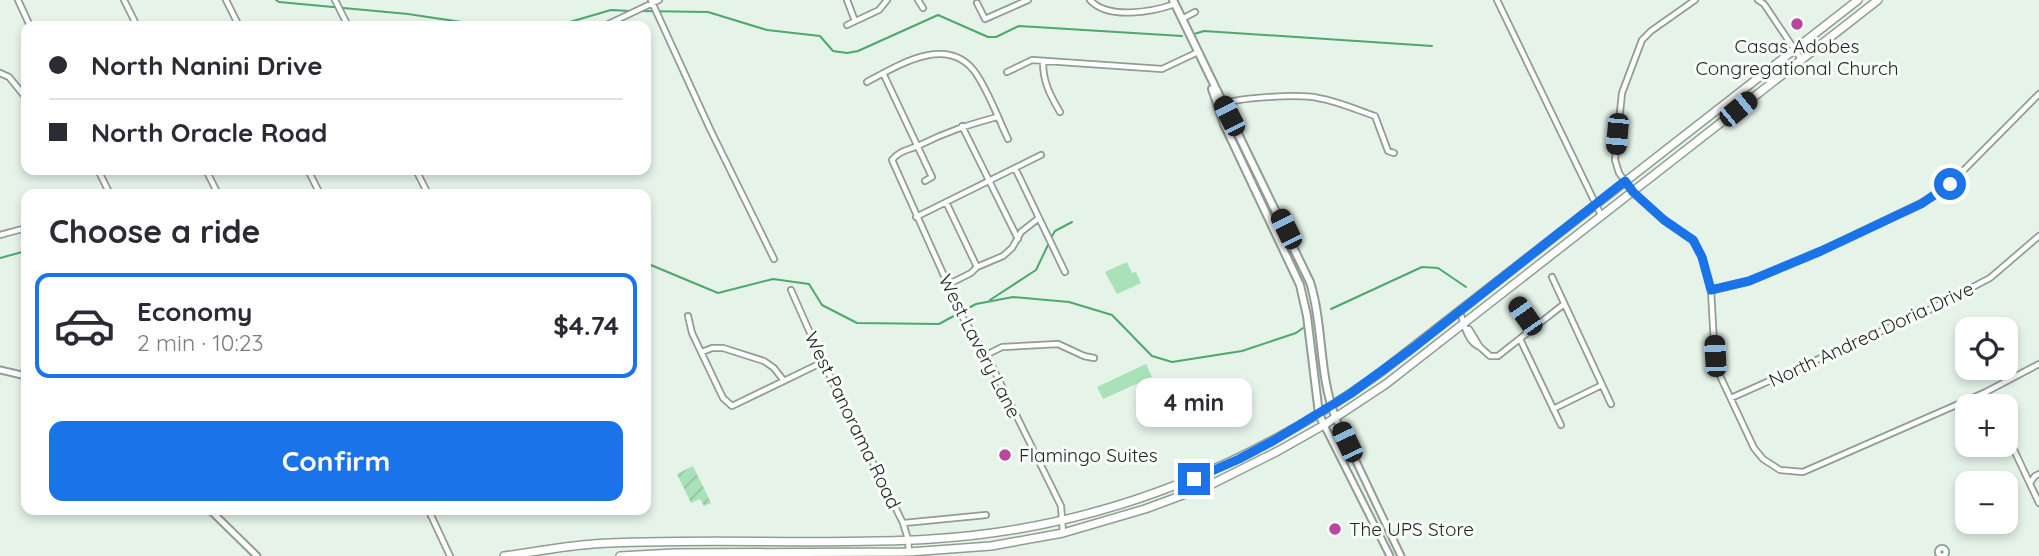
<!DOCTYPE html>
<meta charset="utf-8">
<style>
:root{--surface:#fff;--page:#f7f7f7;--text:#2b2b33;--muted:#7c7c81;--line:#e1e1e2;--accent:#1a73e8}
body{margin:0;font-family:Quicksand,sans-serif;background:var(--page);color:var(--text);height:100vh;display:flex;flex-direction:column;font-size:26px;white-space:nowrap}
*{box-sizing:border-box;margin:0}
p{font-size:23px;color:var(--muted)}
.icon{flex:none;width:38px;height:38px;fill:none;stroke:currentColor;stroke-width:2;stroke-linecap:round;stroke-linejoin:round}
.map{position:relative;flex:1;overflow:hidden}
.drawer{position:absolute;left:21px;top:189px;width:630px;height:326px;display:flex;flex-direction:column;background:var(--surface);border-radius:14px;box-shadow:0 4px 10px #0003}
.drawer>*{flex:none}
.top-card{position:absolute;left:21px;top:21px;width:630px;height:154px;border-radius:14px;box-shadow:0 4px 10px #0003;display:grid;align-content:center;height:154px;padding:0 28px;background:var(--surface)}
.tools{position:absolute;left:1955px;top:317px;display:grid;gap:14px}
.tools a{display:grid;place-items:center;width:63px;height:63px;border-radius:14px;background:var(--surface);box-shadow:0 4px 10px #0003;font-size:35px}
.end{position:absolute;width:32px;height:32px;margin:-16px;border:9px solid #1a73e8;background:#fff;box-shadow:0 0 0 4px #fff}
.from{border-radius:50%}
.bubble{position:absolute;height:49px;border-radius:14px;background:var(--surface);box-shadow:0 4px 10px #0003;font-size:23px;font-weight:700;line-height:49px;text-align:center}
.car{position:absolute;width:21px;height:42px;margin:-21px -10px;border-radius:9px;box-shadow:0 0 5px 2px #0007;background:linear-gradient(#222 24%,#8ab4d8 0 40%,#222 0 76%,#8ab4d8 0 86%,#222 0)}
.top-card b{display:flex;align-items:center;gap:24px;height:66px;font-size:26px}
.top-card b+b{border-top:2px solid var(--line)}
.top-card i{width:18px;height:18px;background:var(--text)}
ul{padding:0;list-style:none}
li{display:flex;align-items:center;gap:21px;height:105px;margin:0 14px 10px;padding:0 14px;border:4px solid transparent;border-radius:14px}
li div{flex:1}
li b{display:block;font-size:26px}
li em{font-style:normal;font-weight:700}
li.active{border-color:var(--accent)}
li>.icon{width:63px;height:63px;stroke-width:1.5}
h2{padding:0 28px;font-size:32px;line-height:84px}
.button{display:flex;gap:14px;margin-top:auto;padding:14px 28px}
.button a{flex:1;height:80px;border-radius:14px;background:var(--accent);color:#fff;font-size:28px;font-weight:700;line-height:80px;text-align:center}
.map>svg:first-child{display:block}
.grass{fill:#a9e2b9}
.garden{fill:url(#garden-furrows)}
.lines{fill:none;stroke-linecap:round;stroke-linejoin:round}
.stream{stroke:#4ca86d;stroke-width:2}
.minor-casing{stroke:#909d93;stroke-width:8}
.tertiary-casing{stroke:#909d93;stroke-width:9}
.secondary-casing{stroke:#909d93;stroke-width:9}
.primary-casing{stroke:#909d93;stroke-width:10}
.trunk-casing{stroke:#909d93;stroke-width:10}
.minor{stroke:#fff;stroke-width:4.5}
.tertiary{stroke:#fff;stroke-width:5}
.secondary{stroke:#fff;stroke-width:5}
.primary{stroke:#fff;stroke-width:6}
.trunk{stroke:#fff;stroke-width:7}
.route{stroke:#1a73e8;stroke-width:9}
.poi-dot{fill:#bb469e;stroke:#f9fefa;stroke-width:2.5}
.labels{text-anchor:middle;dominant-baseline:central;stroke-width:6;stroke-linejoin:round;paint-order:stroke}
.poi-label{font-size:19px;fill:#222723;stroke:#f9fefa;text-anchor:start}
.street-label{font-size:19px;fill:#222723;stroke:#f9fefa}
</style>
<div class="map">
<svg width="2039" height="556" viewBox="0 0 2039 556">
<defs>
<pattern id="garden-furrows" width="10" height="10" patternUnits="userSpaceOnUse" patternTransform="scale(1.75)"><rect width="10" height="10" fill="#a9e2b9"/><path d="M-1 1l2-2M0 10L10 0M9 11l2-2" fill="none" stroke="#91c29f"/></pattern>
</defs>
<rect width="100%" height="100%" fill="#e5f3e9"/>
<!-- grass -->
<path class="grass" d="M1127 262 1132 273 1136 272 1141 283 1117 294 1105 272Z
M1146 364 1152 377 1103 399 1097 387Z"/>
<!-- garden -->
<path class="garden" d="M693 466 711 503 704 506 700 499 691 503 677 474Z"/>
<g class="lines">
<!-- stream -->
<path class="stream" d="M276 0 279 2 408 14 488 26
M639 11 708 12 767 30 820 36 833 51 847 53 858 51 938 15 988 37H996L1019 26 1182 36
M556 26 611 10 630 11
M1194 34 1204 31 1432 46
M1052 236 1055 231 1072 222
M0 258 26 251
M646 263 718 293 773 279 809 284 822 305 857 323 939 324 976 304 1013 297 1069 302 1112 315 1152 356 1172 362 1242 351 1296 333 1303 328
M990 300 1036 270 1048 245
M1331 309 1422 267 1438 268 1466 287"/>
<defs>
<path id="minor" d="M18 0 30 26
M124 0 137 26
M226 0 239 26
M335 0 348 26
M651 0 710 129 774 259
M847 0 855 21
M918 0 923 8
M1090 0C1108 20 1152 12 1175 4
M1497 0 1601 215
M1695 0 1651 31 1642 40 1622 93 1615 160 1619 173 1633 192 1664 220 1694 240 1702 257 1711 290 1715 361 1721 378 1754 448 1763 459 1780 470 1803 472 1986 392 2039 364
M1758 0 1764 4 1801 59
M977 3 985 19 1028 0
M1182 19 1195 12
M847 25 879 10 887 0
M604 26 659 0
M1043 62C1043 82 1050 95 1060 112
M1007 72 1032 60 1162 69 1198 52
M0 73 9 77 26 98
M883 73 932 177 925 181
M867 82C900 64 950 33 977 75 990 95 998 118 1008 139
M1221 105C1236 97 1301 94 1318 98 1337 101 1357 110 1375 116L1388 151 1394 153
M997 117C968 125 948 131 920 145 909 150 900 150 892 160L963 318 988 358 1061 506 1063 533
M962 126 1018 239
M1015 168 1065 272
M98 170 110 194
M206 170 218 194
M308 170 320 194
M416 170 428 194
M946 202 977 267
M916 217 1041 155
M0 235 26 228
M1552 277 1611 404
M947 285 971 273 977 267 1003 256 1012 248 1021 232 1039 218
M791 290 823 362 903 523 908 539 909 552
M1711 290 1750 281 1821 251 1931 198 1950 184 2039 94
M1517 305 1533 328
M1460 312C1464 324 1467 342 1480 347L1469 329H1466
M688 316 692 333 723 398 732 406 823 362
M1520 339 1561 425
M1480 347 1490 356H1498L1564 304
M702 352 712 348H723L764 361 774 368 784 381
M986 355 1002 347 1058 344 1084 356 1094 358
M1986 392 1992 406
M1731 398 1929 310 1990 278 2039 236
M1553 409 1602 385
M2006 433 2039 503
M2030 483 2035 476 2039 474
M428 509 450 556
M904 523 986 515
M1938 552a4 4 0 1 1 8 0a4 4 0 1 1-8 0Z"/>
<path id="tertiary" d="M0 370 26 376
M209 509 257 556"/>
<path id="secondary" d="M1336 419 1401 556
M1324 425 1390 556"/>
<path id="primary" d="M1173 0 1310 282C1324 327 1318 374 1336 419
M1212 89 1224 124 1300 285 1307 316 1319 414 1324 425"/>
<path id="trunk" d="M504 556C534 552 564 546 593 544 706 537 819 546 931 539 1097 529 1248 468 1381 372L1858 0
M620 556 674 553 909 552 991 546 1063 533 1145 509 1210 485 1278 451 1324 425 1386 384 1878 0"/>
</defs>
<!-- minor casing -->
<use href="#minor" class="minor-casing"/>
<!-- tertiary casing -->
<use href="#tertiary" class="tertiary-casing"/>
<!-- secondary casing -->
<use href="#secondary" class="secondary-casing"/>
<!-- primary casing -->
<use href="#primary" class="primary-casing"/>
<!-- trunk casing -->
<use href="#trunk" class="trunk-casing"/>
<!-- minor -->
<use href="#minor" class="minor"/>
<!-- tertiary -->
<use href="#tertiary" class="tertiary"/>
<!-- secondary -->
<use href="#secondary" class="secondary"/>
<!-- primary -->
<use href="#primary" class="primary"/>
<!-- trunk -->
<use href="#trunk" class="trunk"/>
</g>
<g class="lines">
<!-- route -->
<path class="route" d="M1194 479 1239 459 1273 441 1350 394 1413 348 1625 181 1633 192 1664 220 1693 240 1702 257 1711 290 1749 281 1821 251 1921 204 1950 184"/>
</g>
<!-- markers -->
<g class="poi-dot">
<circle cx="1797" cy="24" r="7"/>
<circle cx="1005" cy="455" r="7"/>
<circle cx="1335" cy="529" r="7"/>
</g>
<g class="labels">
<!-- poi labels -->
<g class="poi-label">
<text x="1797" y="46" text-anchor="middle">Casas Adobes<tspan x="1797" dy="22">Congregational Church</tspan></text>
<text x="1019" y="455">Flamingo Suites</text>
<text x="1349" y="529">The UPS Store</text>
</g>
<!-- street labels -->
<g class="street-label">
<text transform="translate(1871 334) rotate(-25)">North Andrea Doria Drive</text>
<text transform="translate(980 346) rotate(63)">West Lavery Lane</text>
<text transform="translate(853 420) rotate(64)">West Panorama Road</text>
</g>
</g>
</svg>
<div class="tools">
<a><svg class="icon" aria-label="locate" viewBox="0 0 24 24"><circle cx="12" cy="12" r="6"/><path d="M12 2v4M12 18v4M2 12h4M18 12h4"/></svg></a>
<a>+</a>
<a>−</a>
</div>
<i class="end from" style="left:1950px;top:184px"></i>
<i class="end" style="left:1194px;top:479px"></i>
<div class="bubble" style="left:1136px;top:378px;width:116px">4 min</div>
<i class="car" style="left:1738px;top:109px;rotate:51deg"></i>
<i class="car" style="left:1229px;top:116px;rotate:333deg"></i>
<i class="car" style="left:1617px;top:134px;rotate:185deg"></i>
<i class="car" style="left:1286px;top:229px;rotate:334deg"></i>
<i class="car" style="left:1525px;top:316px;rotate:325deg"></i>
<i class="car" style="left:1715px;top:356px;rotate:357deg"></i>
<i class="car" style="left:1347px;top:442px;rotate:335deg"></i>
<div class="top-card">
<b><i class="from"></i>North Nanini Drive</b>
<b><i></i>North Oracle Road</b>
</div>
<section class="drawer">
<h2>Choose a ride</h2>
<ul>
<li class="active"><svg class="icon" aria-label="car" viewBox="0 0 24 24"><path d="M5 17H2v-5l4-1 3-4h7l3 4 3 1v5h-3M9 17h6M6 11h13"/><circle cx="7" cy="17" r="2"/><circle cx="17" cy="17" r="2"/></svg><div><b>Economy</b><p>2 min · 10:23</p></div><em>$4.74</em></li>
</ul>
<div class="button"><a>Confirm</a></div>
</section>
</div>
